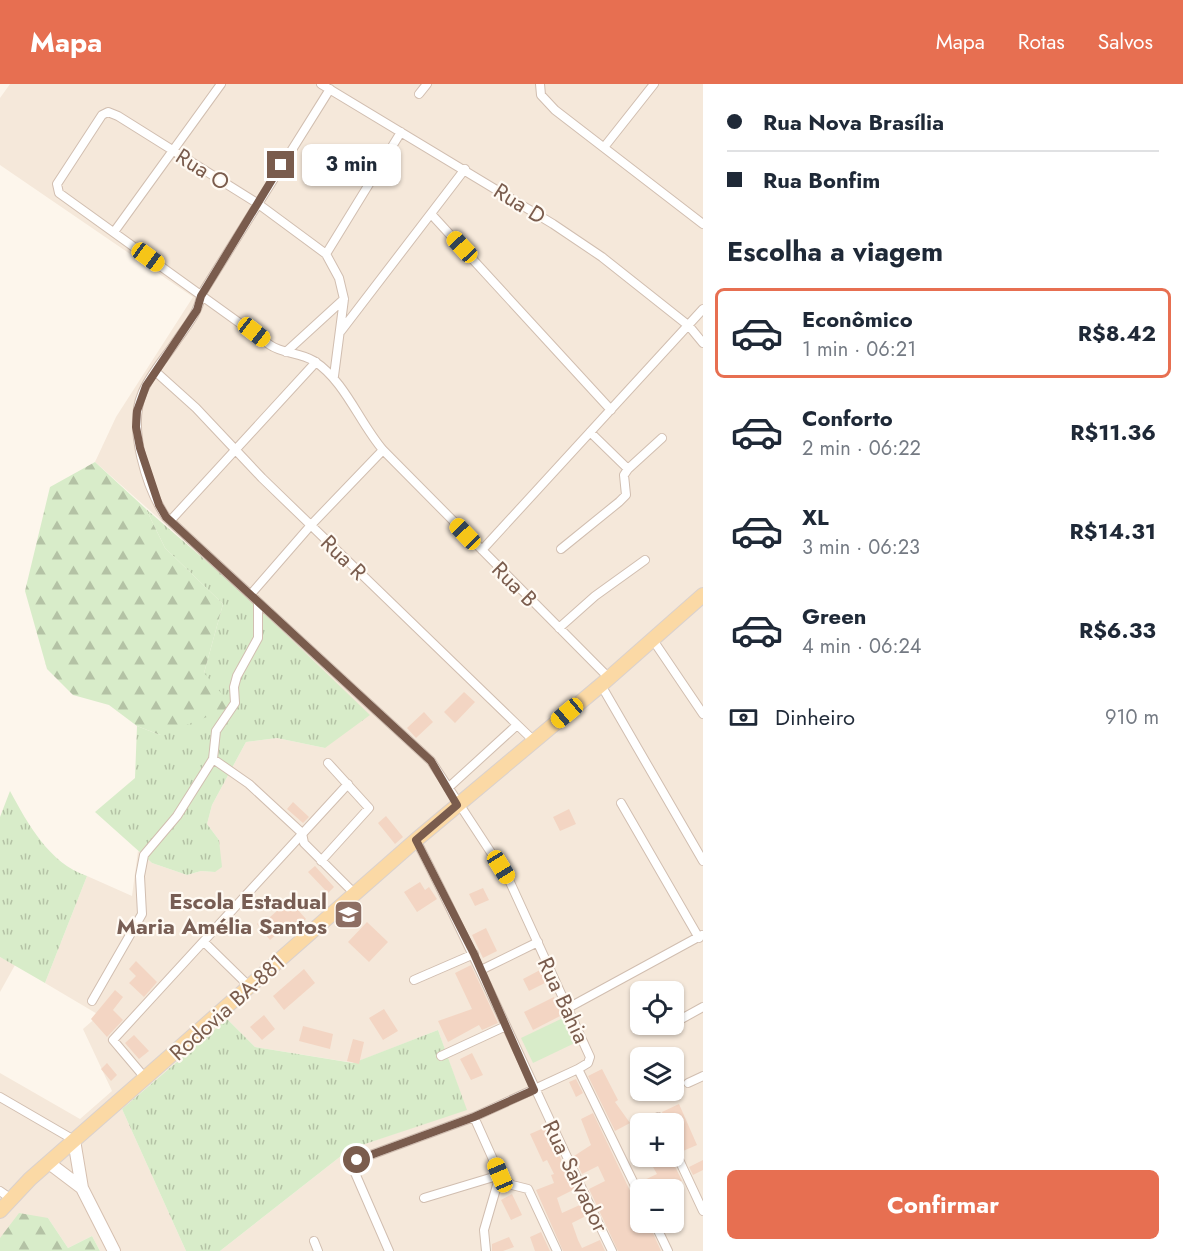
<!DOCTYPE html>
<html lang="pt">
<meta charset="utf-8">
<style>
:root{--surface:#fff;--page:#f6f6f7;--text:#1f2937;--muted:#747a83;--line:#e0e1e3;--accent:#e76f51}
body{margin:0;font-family:Jost,sans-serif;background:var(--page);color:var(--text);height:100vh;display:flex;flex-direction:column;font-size:22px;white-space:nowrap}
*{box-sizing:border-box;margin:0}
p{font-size:20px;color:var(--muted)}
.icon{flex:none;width:33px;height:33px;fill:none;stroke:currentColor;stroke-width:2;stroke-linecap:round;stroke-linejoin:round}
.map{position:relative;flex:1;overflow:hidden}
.details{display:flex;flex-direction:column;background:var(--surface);width:480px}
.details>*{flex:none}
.guide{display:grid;align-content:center;height:132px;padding:0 24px;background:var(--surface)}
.tools{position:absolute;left:630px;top:897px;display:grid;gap:12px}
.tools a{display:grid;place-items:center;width:54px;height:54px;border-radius:9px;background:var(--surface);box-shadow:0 2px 4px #0004;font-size:30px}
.end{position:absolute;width:27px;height:27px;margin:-14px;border:8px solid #7a5c4d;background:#fff;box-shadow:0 0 0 3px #fff}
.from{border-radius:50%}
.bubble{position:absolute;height:42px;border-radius:9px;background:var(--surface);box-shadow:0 2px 4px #0004;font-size:20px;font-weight:700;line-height:42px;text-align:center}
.car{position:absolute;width:18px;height:36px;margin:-18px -9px;border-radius:8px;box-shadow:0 0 4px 2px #0007;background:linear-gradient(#f5c518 24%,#345 0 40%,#f5c518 0 76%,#345 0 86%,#f5c518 0)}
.guide b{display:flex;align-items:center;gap:21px;height:57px;font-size:22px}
.guide b+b{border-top:2px solid var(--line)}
.guide i{width:15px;height:15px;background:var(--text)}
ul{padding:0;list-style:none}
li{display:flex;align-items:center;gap:18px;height:90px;margin:0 12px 9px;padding:0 12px;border:3px solid transparent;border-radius:9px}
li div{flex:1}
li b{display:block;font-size:22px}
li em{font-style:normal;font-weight:700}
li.on{border-color:var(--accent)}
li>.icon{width:54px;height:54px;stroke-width:1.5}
h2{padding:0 24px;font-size:27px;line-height:72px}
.pay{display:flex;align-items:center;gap:15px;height:66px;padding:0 24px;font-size:22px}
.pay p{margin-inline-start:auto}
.cta{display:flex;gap:12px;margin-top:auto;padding:12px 24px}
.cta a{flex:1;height:69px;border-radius:9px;background:var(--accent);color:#fff;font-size:24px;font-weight:700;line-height:69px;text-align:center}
header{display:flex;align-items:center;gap:36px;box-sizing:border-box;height:84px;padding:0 30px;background:var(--accent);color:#fff}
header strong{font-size:28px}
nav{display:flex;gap:33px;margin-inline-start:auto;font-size:21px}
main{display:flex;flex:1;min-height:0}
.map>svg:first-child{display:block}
.residential{fill:#f5e8da;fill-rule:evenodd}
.grass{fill:url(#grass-tufts)}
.forest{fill:url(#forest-firs)}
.pitch{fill:#d8ecc9}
.building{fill:#f3d5c3}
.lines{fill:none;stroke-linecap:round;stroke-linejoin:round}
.street-casing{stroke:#d1beb0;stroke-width:10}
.secondary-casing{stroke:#d6c0b0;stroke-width:14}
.primary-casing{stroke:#dad1cd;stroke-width:16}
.street{stroke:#fff;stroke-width:8}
.secondary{stroke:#fff;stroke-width:12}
.primary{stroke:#fbd9a5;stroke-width:14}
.route{stroke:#7a5c4d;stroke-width:8}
.labels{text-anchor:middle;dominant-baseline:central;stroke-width:4.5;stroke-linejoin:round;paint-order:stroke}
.street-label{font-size:22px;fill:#7a5c4d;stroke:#fffaf3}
.education-label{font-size:22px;font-weight:bold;fill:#785e54;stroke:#fffaf3;text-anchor:end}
</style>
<header>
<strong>Mapa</strong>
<nav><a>Mapa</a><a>Rotas</a><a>Salvos</a></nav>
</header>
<main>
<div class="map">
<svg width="703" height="1167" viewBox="0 0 703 1167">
<defs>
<pattern id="grass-tufts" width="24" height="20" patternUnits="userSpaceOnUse" patternTransform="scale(1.5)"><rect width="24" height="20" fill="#d8ecc9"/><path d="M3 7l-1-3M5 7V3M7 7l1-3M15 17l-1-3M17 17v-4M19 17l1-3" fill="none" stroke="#b4c2a5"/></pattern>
<pattern id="forest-firs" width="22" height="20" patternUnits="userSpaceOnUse" patternTransform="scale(1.5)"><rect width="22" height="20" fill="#d8ecc9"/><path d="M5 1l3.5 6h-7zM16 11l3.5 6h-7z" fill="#b4c2a5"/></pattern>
</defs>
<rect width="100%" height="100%" fill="#fdf6ec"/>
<!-- residential -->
<path class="residential" d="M10 0H703V1167H220L350 1065 466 1025 438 946 354 979 255 963 227 935 122 1025 186 1167H100L92 1152 68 1164 48 1134 0 1154V989L80 1035 112 1007 83 945 99 931 45 899 87 792 132 812 138 767 152 779 187 791 201 787 215 788 219 756 207 740 212 721 246 658 277 654 325 664 241 507 95 378 116 333 193 213 0 81V14ZM640 908H674V940H640ZM640 974H674V1006H640ZM640 1040H674V1072H640ZM640 1106H674V1138H640Z
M0 873 15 881 0 908Z"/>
<!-- grass -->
<path class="grass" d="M146 425 241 507 370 631 325 664 277 654 246 658 212 721 207 740 219 756 222 783 215 788 201 787 187 791 152 779 95 728 135 694 137 642 160 651 204 589 223 520 165 464Z
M10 707C28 740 49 779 87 792L45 899 0 873V733Z
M227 935 255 963 353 979 438 946 467 1026 350 1065 220 1167H186L122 1025Z"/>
<!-- forest -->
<path class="forest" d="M95 378 146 425 165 464 223 520 204 589 233 623 160 651 137 642 109 621 73 611 47 585 25 507 50 403Z
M19 1129 48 1134 68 1164 92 1152 100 1167H0V1154Z"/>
<!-- pitch -->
<path class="pitch" d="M565 933 577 958 533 979 521 954Z"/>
<!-- building -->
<path class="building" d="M464 608 475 618 455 639 444 628Z
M424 628 433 638 416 654 407 644Z
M293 718 309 733 303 739 287 725Z
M569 725 576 740 560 747 553 733Z
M386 732 403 753 395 760 378 739Z
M315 782 334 803 328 809 308 788Z
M420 798 425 806 429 803 437 815 417 828 404 808Z
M483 804 489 816 475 822 469 810Z
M289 816 306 835 292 849 286 842 270 856 257 840 266 832 269 834Z
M367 838 388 858 369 878 348 858Z
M486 844 497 867 483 874 472 851Z
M136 877 157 898 144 913 129 899 136 892 129 885Z
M471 881 498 939 482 946 479 941 448 958 438 937 472 925 455 889Z
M304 885 315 899 284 926 273 912Z
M540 886 547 898 529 907 523 895Z
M115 906 123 913 113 926 123 936 107 953 91 935Z
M554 913 562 931 533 946 524 928Z
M384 925 398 947 383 956 369 934Z
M264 931 275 945 262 956 250 943Z
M303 942 333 950 330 965 299 957Z
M134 951 149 967 139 975 125 959Z
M353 955 364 958 359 980 347 977Z
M472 969 483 991 471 996 460 975Z
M107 979 117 991 111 997 101 985Z
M602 985 618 1016 615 1018 630 1039 615 1047 588 992Z
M576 995 583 1009 576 1013 569 998Z
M679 1020 697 1061 683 1067 677 1055 674 1057V1040H667L662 1028Z
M593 1029 634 1115 640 1118V1138H648L661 1167H618L589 1105 605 1097 598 1082 582 1090 574 1072 591 1061 581 1035Z
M546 1043 575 1105 557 1114 562 1129 582 1120 588 1131 572 1139 578 1156 582 1164 600 1156 605 1167H563L536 1106 554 1099 551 1091 554 1090 547 1076 543 1078 530 1050Z
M656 1072H670L682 1097 667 1105 663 1097 644 1106 640 1098 657 1090 653 1083 660 1080Z
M703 1076V1086L693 1091 689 1083Z
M512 1110 522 1131 511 1136 501 1116Z
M541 1148 550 1167H535L530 1153Z
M509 1153 514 1163 503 1167H492V1160Z"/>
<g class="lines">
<defs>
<path id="street" d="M321 0 553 140 602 173 689 242 703 259
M540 0 541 11 555 26 703 140
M330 5 201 211C199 228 186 243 177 256 166 273 149 291 142 310 128 343 146 404 166 433L431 677 509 796 590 973 588 979 578 985 640 1112
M419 10 427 0
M605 62 654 0
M432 131 611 326
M114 148 221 0
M326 170 401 48
M341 247 465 85
M286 268 344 215
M156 288 196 324 262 394 534 657
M334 292 344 215 339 194 326 170 257 119 118 32 108 28 102 31 57 100 59 109 270 261C283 270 300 268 314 277 345 297 359 338 383 366L609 594
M590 348 628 385
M170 437 316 278
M561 465 619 418 626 411 624 391 628 385 662 354
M482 466 703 225
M251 510 311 441 383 366
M559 544 595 512 645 476
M653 556 703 630
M601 601 703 777
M213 675 249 700 302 749 304 759 355 810
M448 704 517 641
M621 719 699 854
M416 756C486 891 545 1031 612 1167
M321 777 369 724 328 679
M204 858 250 903
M481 886 538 858
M414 896 474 870
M92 917 142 830 140 792 144 771 177 732 213 675 216 647 235 619 234 603 237 592 258 554V518
M568 924 702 851
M674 939 703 923
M661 946 671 940
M441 972 506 942
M146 995 113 956 348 700
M688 999 703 992
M0 1013 74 1056
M474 1033 500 1091 484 1146 486 1167
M658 1033 661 1040
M674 1065 703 1127
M0 1107 10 1114
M424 1114 500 1091 512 1101 528 1105 557 1167
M654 1138 668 1167
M314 1157 318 1167
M389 1167 352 1082 357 1076 474 1033 578 985"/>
<path id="secondary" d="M74 1056 82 1104 114 1167
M49 1079 82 1104"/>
<path id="primary" d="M0 1127 30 1095 416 756 601 601 703 511"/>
</defs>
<!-- street casing -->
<use href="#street" class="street-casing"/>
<!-- secondary casing -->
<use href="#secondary" class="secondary-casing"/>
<!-- primary casing -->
<use href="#primary" class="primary-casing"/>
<!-- street -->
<use href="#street" class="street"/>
<!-- secondary -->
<use href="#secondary" class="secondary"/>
<!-- primary -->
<use href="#primary" class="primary"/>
</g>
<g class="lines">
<!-- route -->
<path class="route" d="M281 81 201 212 197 226 146 302 137 327 136 343 140 364 159 421 166 433 431 677 457 721 416 756 474 870 534 1006 474 1033 357 1076"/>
</g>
<!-- icons -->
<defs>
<symbol id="school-square" viewBox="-11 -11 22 22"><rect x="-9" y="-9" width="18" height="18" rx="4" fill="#8d6e63" stroke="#fffaf3"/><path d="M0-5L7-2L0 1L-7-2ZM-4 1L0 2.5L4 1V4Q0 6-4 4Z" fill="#fff"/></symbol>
</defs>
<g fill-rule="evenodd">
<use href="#school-square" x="332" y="814" width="33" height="33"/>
</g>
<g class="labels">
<!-- street labels -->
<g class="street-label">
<text transform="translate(203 85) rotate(32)">Rua O</text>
<text transform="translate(520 119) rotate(32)">Rua D</text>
<text transform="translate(344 473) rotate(44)">Rua R</text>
<text transform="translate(515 500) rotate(45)">Rua B</text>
<text transform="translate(564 916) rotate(65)">Rua Bahia</text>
<text transform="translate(227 923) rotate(-42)">Rodovia BA-881</text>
<text transform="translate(576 1092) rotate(64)">Rua Salvador</text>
</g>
<!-- education labels -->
<g class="education-label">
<text x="327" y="817">Escola Estadual<tspan x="327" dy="25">Maria Amélia Santos</tspan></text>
</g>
</g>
</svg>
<div class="tools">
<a><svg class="icon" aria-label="locate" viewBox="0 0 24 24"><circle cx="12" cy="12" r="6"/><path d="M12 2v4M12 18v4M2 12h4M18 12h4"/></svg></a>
<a><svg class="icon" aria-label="layers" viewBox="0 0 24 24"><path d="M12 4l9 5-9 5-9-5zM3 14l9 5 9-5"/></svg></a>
<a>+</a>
<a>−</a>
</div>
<i class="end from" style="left:357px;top:1076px"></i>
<i class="end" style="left:281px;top:81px"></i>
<div class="bubble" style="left:302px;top:60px;width:99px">3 min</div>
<i class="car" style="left:462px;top:163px;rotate:317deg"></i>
<i class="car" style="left:148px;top:173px;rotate:126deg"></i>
<i class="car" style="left:254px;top:248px;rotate:128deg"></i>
<i class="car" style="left:465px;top:450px;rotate:316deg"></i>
<i class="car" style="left:567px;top:629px;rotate:230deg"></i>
<i class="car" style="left:501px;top:783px;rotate:148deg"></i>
<i class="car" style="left:500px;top:1091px;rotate:337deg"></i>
</div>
<section class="details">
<div class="guide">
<b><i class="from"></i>Rua Nova Brasília</b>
<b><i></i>Rua Bonfim</b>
</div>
<h2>Escolha a viagem</h2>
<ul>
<li class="on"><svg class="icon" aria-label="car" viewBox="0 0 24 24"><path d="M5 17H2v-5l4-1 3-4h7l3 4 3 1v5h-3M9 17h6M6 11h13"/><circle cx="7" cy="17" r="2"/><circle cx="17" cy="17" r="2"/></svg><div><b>Econômico</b><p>1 min · 06:21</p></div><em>R$8.42</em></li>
<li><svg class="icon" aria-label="car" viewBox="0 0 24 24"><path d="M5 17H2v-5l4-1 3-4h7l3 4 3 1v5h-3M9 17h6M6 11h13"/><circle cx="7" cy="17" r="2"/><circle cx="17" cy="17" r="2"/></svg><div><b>Conforto</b><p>2 min · 06:22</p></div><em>R$11.36</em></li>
<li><svg class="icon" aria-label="car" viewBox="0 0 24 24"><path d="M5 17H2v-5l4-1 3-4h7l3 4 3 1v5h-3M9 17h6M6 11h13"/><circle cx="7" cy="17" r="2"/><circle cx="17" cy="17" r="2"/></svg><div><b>XL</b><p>3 min · 06:23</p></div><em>R$14.31</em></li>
<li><svg class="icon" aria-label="car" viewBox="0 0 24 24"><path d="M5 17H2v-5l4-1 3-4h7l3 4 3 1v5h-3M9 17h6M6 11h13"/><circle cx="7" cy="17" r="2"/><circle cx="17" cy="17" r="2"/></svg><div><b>Green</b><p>4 min · 06:24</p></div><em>R$6.33</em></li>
</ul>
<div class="pay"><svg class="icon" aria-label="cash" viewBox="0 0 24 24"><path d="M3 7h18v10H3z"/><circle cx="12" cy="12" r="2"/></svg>Dinheiro<p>910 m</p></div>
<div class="cta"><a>Confirmar</a></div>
</section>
</main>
